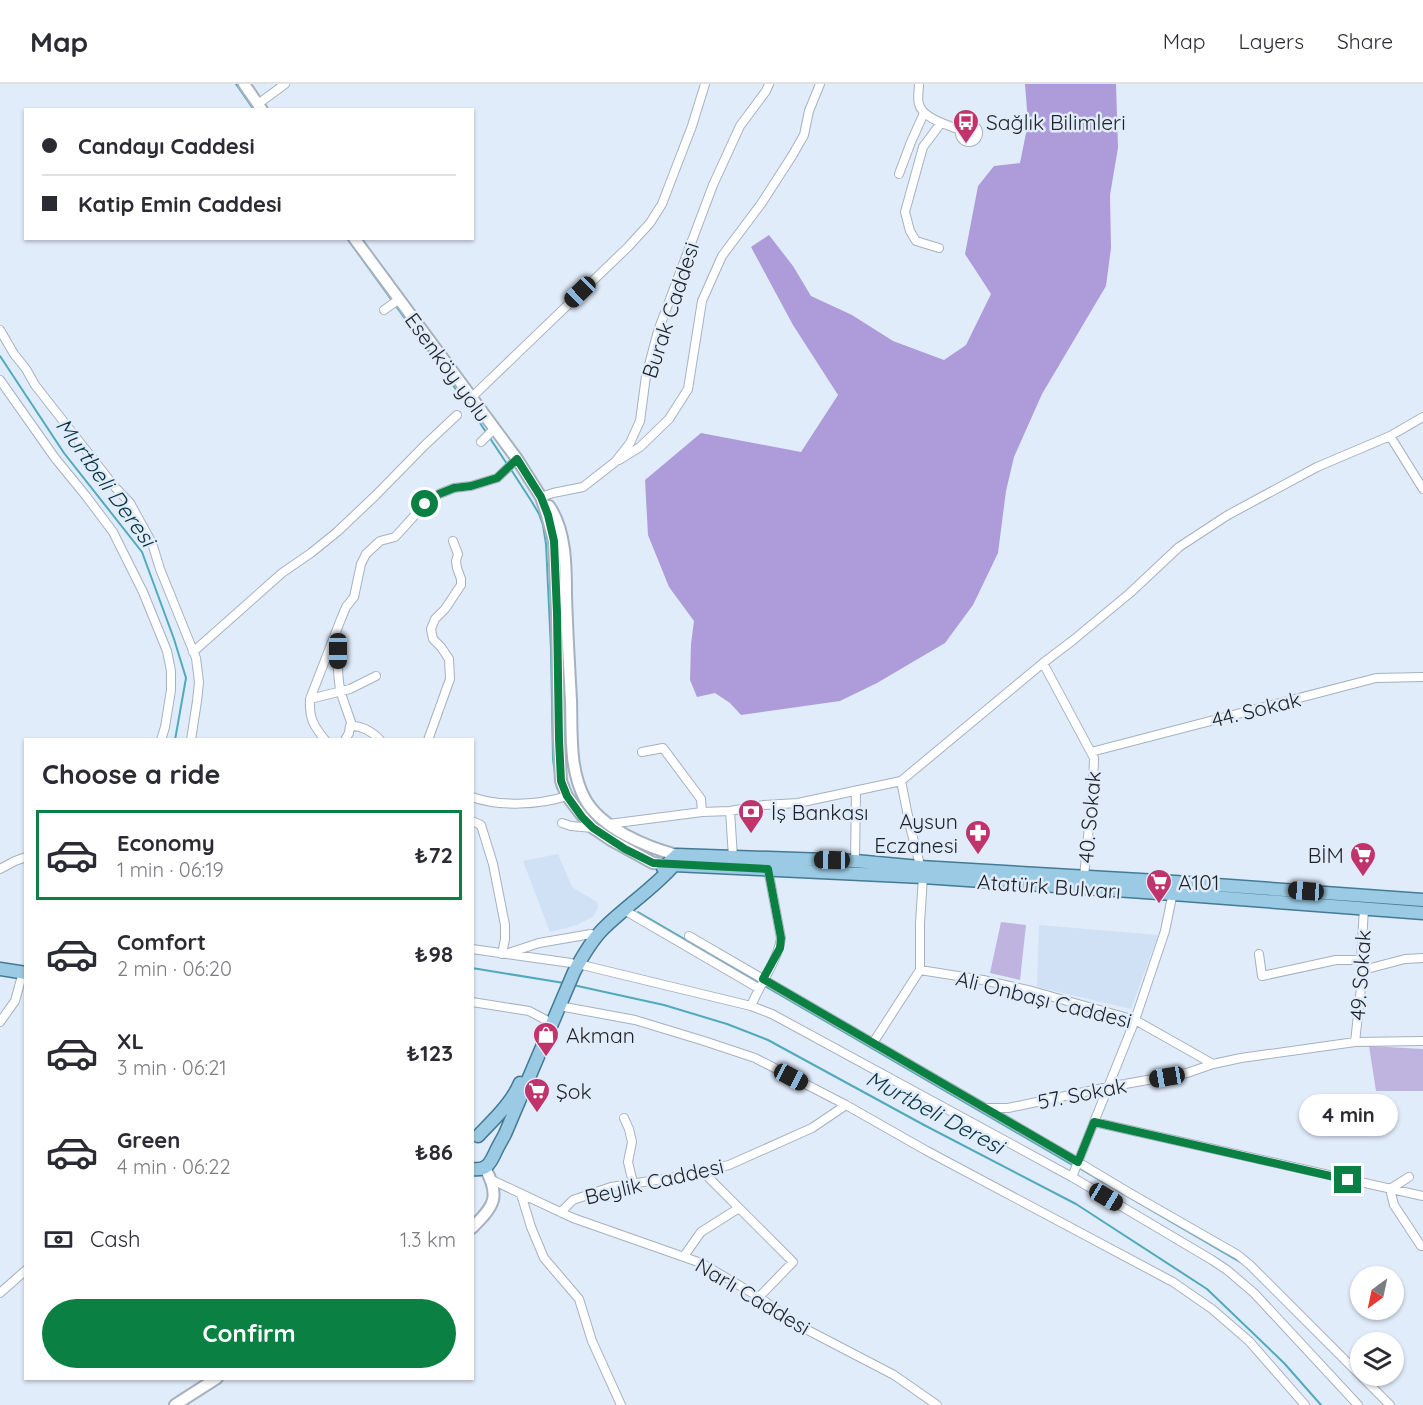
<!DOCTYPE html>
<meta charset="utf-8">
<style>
:root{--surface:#fff;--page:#f7f7f7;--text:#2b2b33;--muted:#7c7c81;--line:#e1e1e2;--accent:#0b8043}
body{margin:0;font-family:Quicksand,sans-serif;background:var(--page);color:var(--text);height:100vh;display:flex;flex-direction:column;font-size:22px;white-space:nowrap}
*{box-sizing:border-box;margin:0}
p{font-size:20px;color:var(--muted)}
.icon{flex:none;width:33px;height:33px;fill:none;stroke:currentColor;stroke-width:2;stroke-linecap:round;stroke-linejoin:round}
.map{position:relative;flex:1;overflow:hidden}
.drawer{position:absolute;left:24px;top:654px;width:450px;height:642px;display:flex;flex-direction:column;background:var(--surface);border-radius:0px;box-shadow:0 2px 4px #0004}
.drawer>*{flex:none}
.banner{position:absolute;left:24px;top:24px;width:450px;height:132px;border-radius:0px;box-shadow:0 2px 4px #0004;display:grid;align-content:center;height:132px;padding:0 18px;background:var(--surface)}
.needle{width:39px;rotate:213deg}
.buttons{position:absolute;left:1350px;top:1182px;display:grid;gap:12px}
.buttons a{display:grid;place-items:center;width:54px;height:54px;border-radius:50%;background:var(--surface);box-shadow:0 2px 4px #0004;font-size:30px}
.end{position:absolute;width:27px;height:27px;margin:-14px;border:8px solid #0b8043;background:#fff;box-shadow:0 0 0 3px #fff}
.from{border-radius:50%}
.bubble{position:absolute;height:42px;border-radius:21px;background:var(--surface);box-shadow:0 2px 4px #0004;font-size:20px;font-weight:700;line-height:42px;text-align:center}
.car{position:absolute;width:18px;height:36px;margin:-18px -9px;border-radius:8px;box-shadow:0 0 4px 2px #0007;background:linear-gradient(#222 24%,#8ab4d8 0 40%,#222 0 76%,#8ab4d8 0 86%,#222 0)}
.banner b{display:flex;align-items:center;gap:21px;height:57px;font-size:22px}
.banner b+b{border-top:2px solid var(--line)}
.banner i{width:15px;height:15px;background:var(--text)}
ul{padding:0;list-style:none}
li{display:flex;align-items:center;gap:18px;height:90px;margin:0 12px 9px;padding:0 6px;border:3px solid transparent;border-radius:0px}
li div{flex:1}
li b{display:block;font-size:22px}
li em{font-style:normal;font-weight:700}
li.active{border-color:var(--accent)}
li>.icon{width:54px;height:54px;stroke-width:1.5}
h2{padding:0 18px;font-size:27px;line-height:72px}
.pay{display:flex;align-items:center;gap:15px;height:66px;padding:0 18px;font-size:22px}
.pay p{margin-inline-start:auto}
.action{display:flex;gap:12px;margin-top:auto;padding:12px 18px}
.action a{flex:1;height:69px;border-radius:36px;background:var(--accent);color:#fff;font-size:24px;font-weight:700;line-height:69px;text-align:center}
header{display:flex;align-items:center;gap:36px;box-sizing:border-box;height:84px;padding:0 30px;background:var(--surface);border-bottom:2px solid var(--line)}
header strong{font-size:28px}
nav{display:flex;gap:33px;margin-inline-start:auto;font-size:21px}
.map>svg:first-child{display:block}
.built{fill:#d0e0f5}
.green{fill:#bfb4df}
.forest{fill:#ad9cd9}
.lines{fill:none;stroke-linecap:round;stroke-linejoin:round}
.stream{stroke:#50aabb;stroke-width:2}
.street-casing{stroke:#a6b1bf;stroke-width:10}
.secondary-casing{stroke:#a6b1bf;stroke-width:14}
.primary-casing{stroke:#447a96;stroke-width:15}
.street{stroke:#fff;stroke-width:8}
.secondary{stroke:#fff;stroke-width:10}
.primary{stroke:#9bcbe4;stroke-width:12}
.route{stroke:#0b8043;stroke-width:8}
.labels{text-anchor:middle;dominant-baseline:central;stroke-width:5;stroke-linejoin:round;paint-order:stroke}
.poi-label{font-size:21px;fill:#1e2227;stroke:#e1ecfb;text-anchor:start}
.street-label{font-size:21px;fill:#1e2227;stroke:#e1ecfb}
.water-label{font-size:22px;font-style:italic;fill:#08343b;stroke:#e1ecfb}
</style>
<header>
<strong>Map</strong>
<nav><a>Map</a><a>Layers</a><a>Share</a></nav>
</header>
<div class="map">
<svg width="1423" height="1321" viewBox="0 0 1423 1321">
<rect width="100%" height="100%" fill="#e1ecfb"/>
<!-- built -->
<path class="built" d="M558 770 572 803 597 818 598 823 594 832 577 841 550 848 523 777Z
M1039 841 1158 851 1131 925 1037 903Z"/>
<!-- green -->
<path class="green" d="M1001 838 1026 841 1020 896 990 889Z
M1369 962 1423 965V1007H1376Z"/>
<!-- forest -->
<path class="forest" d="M1025 0H1116L1118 64 1110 111 1111 164 1106 202 1042 310 1014 373 1006 407 998 469 973 521 945 559 877 599 840 617 741 631 730 619 715 609 697 613 690 596 691 560 694 537 669 503 648 451 645 396 701 349 801 368 838 311 793 241 751 163 769 151 793 182 811 212 852 231 893 257 944 276 966 261 991 210 965 170 978 102 994 82 1020 79 1028 39Z"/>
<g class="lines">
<!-- stream -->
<path class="stream" d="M236 0 254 26
M347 154 478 336 507 380
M0 272 64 369 142 468 174 555 186 594 175 656
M510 384 532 418 539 430 543 441 546 460 551 565 553 675 557 704
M638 828 1074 1082
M472 884 564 899
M573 901 664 921 727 940 768 956 924 1041 1076 1120 1207 1205 1284 1279 1321 1321
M1079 1084 1240 1178"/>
<defs>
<path id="street" d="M919 0C919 6 917 15 919 20 922 34 948 41 960 46
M258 20 285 0
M960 49a9 9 0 1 1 18 0a9 9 0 1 1-18 0Z
M899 90 911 58 924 29
M939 164 916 157 910 147 905 128 923 63 941 39
M384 226 398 216
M0 246 14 270 26 285 35 301 114 402 130 419 152 459 160 485 196 574 199 598 197 617 191 656
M0 296 55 374 86 412 113 448 143 508 167 567 171 587V606L165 643 161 656
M471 314 628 163 650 139 662 120 692 42 705 0
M1390 352 1423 405
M481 358 494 345
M619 376 640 363 669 335 688 305 702 217 722 172 761 120 792 72 804 51 809 27 820 0
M541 413 553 409 583 403 615 378 630 359 640 337 646 292 658 247 713 101 740 42 766 7 769 0
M335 552C338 570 337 587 340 605 343 617 348 629 352 641
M193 568 282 489 311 469 337 448 376 411 425 361 457 331
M1043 579 1094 674 1093 704 1084 792
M310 615 350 605 376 592
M325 656C313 641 309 634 310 615L341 535 346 523 354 513 361 480 366 470 380 457 395 453 425 420 439 410 454 404 471 402 497 394 517 375
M345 656 349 649 350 642C361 641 373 648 380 656
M428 656 450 595 449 575 441 563 433 555 431 545 435 535 445 525 461 501V495L457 484 456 477 458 470 453 457
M642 668 663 664 701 715 702 728
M1091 668 1376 594 1423 593
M901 697 910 742 923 793 920 839V886
M472 713C500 723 539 721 567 712
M730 727 733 773
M472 737 481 741 493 780 505 841V855L502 870
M562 739 571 742 593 744
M609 740 702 728 730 727 764 721 798 719 901 697 1043 579 1072 557 1130 509 1179 463 1228 431 1317 383 1390 352 1423 333
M855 777 856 707
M0 785 15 777 26 773
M624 826 758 904
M689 852 1078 1078 1128 1108 1238 1171 1250 1181 1360 1291
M472 865 571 879
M509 869 539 859 591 850
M1259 870 1262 892 1336 876H1361
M578 880 751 922 772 930 1072 1093 1212 1176 1227 1186 1254 1209 1358 1321
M1363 886 1405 875 1423 874
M472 918 529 927 546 936
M559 922 635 936 704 957 755 974 846 1021 927 1067 1173 1198 1212 1225 1249 1257 1305 1321
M751 922C760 900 778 876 781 854L768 785
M0 938 15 917 23 888
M1355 958 1363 886 1361 876 1364 824
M873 959 920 886 983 896 1032 907 1135 936 1213 980 1241 974 1355 958 1423 957
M986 1024H1008L1108 1003 1187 989 1213 980
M624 1034 629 1045 632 1058 628 1078 633 1099
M1094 1038 1423 1112
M703 1088 793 1178 759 1213
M1072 1093 1135 936 1165 847 1173 808
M1409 1093 1390 1105 1394 1121 1421 1162H1423
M492 1096 573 1134 701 1179 759 1213 796 1240 894 1291 937 1321
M521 1110 531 1143 544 1174 579 1215 592 1257 621 1321
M562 1129 563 1126 573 1116 611 1103 689 1091 729 1081 812 1044 846 1021
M684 1172 701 1148 739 1124
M0 1209 26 1186
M1361 1292 1390 1321"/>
<path id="secondary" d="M244 0 262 26
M354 154 517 375 541 413 547 431 554 457 557 529 559 655 561 697 567 712 583 733 593 744 611 756 653 779 671 781
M549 422C566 446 566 482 566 511 567 546 569 581 571 616 572 648 569 686 585 715 601 744 646 763 677 771
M472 1144C494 1122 501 1113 485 1084
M175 1321 217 1294"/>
<path id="primary" d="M663 784 677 771 855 777 920 783 1175 798 1423 816
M0 885 26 889
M478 1052C493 1036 511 1020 520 999
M472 1085C486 1087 490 1080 495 1069 498 1062 502 1056 505 1050L574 888C582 873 591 857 603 845 626 822 653 805 674 781L923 793 1173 810 1423 829"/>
</defs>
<!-- street casing -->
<use href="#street" class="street-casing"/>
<!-- secondary casing -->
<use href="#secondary" class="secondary-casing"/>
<!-- primary casing -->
<use href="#primary" class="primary-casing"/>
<!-- street -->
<use href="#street" class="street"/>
<!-- secondary -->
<use href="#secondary" class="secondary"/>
<!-- primary -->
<use href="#primary" class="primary"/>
</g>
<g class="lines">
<!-- route -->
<path class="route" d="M425 420 439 410 454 404 471 402 497 394 517 375 541 413 548 431 554 457 557 529 559 655 561 697 567 712 582 733 593 744 625 765 653 779 768 785 781 854 780 864 763 895 1078 1078 1094 1038 1348 1096"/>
</g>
<!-- icons -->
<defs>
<symbol id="bus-pin" viewBox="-11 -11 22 30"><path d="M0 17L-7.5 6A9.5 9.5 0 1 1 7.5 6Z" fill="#c0346b" stroke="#e1ecfb"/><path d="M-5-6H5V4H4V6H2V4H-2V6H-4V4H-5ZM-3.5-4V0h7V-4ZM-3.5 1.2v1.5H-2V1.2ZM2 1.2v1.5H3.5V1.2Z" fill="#fff"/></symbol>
<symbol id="bank-pin" viewBox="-11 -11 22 30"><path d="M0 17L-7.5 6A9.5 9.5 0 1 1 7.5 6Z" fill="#c0346b" stroke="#e1ecfb"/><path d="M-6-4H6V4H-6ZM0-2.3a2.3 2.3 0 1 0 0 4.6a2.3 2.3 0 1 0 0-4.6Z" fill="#fff"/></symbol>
<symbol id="pharmacy-pin" viewBox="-11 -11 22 30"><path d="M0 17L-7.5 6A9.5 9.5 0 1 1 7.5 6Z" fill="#c0346b" stroke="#e1ecfb"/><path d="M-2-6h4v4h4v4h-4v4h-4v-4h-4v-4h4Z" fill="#fff"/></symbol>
<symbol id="supermarket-pin" viewBox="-11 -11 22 30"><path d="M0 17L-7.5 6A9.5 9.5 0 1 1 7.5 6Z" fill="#c0346b" stroke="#e1ecfb"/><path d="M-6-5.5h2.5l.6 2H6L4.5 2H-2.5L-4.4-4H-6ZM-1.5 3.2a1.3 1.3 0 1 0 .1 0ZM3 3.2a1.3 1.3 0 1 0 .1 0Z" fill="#fff"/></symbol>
<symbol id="shop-pin" viewBox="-11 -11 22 30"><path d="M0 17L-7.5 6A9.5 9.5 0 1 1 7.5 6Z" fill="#c0346b" stroke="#e1ecfb"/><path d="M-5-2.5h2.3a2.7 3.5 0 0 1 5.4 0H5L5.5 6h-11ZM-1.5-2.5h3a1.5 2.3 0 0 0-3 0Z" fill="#fff"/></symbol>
</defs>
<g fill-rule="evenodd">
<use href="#bus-pin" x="951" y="23" width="30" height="40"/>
<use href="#bank-pin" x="736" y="713" width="30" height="40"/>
<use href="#pharmacy-pin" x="963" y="734" width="30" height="40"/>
<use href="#supermarket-pin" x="1348" y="756" width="30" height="40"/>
<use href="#supermarket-pin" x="1144" y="783" width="30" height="40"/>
<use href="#shop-pin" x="531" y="936" width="30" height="40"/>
<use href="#supermarket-pin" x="522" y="992" width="30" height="40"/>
</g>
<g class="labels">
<!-- poi labels -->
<g class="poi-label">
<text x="986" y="38">Sağlık Bilimleri</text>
<text x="771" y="728">İş Bankası</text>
<text x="958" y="737" text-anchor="end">Aysun<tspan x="958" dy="24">Eczanesi</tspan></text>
<text x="1344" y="771" text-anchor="end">BİM</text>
<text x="1178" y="798">A101</text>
<text x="566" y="951">Akman</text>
<text x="556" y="1007">Şok</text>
</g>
<!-- street labels -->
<g class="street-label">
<text transform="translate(670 226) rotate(-72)">Burak Caddesi</text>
<text transform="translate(448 283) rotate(54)">Esenköy yolu</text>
<text transform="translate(1256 625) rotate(-14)">44. Sokak</text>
<text transform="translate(1089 733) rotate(-85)">40. Sokak</text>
<text transform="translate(1049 802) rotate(4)">Atatürk Bulvarı</text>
<text transform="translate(1360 891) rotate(-86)">49. Sokak</text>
<text transform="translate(1044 915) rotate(14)">Ali Onbaşı Caddesi</text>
<text transform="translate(1082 1009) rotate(-11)">57. Sokak</text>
<text transform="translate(654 1097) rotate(-13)">Beylik Caddesi</text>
<text transform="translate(753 1212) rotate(31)">Narlı Caddesi</text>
</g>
<!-- water labels -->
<g class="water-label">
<text transform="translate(106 398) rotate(54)">Murtbeli Deresi</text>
<text transform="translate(935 1028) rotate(28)">Murtbeli Deresi</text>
</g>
</g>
</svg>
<div class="buttons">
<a><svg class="needle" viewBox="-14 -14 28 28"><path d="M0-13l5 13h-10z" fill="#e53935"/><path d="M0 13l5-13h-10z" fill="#7c7c81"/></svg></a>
<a><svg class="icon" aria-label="layers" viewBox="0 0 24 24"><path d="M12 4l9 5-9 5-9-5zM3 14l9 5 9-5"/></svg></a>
</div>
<i class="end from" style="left:425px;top:420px"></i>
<i class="end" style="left:1348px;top:1096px"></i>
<div class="bubble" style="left:1299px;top:1010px;width:99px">4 min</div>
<i class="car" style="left:580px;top:208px;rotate:226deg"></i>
<i class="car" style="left:338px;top:567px;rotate:180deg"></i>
<i class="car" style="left:832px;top:776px;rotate:271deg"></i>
<i class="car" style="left:1306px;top:807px;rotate:274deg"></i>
<i class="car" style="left:791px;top:993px;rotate:118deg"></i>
<i class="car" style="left:1167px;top:993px;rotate:260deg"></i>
<i class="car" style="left:1106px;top:1113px;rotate:121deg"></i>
<div class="banner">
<b><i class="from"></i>Candayı Caddesi</b>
<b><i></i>Katip Emin Caddesi</b>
</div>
<section class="drawer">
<h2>Choose a ride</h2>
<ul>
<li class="active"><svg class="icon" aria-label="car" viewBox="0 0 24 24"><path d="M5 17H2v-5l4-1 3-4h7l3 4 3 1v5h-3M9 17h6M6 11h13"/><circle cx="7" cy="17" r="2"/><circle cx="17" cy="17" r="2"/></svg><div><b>Economy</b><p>1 min · 06:19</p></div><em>₺72</em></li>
<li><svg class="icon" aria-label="car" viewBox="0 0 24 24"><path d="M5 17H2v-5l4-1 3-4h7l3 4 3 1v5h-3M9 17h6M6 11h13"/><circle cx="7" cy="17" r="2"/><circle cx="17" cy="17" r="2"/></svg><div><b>Comfort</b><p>2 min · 06:20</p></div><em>₺98</em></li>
<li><svg class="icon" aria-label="car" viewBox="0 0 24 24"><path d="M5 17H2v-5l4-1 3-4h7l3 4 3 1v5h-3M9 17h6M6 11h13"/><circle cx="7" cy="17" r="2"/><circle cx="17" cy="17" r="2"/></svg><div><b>XL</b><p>3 min · 06:21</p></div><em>₺123</em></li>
<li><svg class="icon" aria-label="car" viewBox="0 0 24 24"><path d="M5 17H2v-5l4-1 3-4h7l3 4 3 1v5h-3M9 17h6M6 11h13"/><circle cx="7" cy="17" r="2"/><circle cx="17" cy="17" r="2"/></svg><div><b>Green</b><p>4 min · 06:22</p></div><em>₺86</em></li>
</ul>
<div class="pay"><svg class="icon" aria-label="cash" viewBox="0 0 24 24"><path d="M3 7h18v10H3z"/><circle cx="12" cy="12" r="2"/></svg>Cash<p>1.3 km</p></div>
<div class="action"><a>Confirm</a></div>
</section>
</div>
